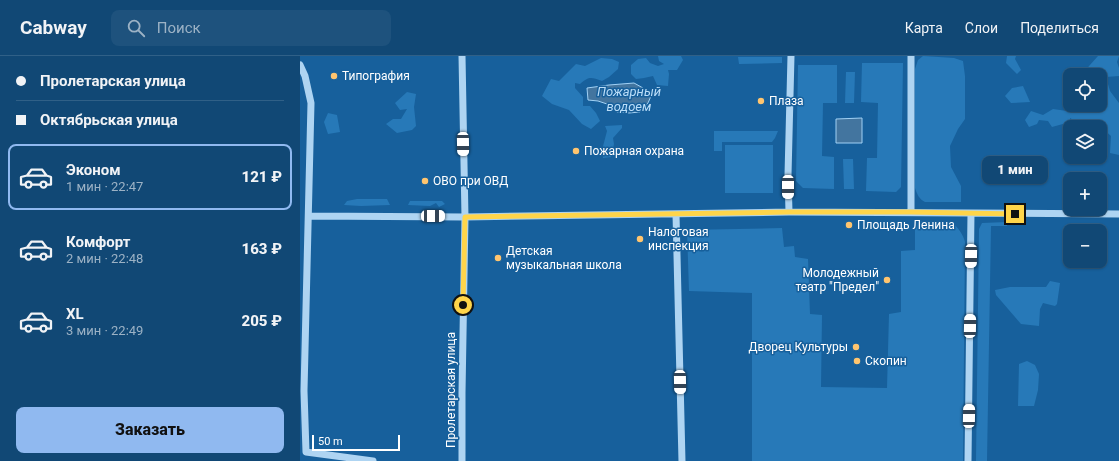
<!DOCTYPE html>
<html lang="ru">
<meta charset="utf-8">
<style>
:root{--surface:#114875;--page:#1e527d;--text:#f1f3f6;--muted:#9cb2c5;--line:#306087;--accent:#90b9f0}
body{margin:0;font-family:Roboto,sans-serif;background:var(--page);color:var(--text);height:100vh;display:flex;flex-direction:column;font-size:15px;white-space:nowrap}
*{box-sizing:border-box;margin:0}
p{font-size:13px;color:var(--muted)}
.icon{flex:none;width:22px;height:22px;fill:none;stroke:currentColor;stroke-width:2;stroke-linecap:round;stroke-linejoin:round}
.map{position:relative;flex:1;overflow:hidden}
.side{display:flex;flex-direction:column;background:var(--surface);width:300px}
.side>*{flex:none}
.guide{display:grid;align-content:center;height:88px;padding:0 16px;background:var(--surface)}
.controls{position:absolute;left:763px;top:12px;display:grid;gap:8px}
.controls a{display:grid;place-items:center;width:44px;height:44px;border-radius:8px;background:var(--surface);box-shadow:0 1px 3px #0004,0 0 0 1px var(--line);font-size:20px}
.scale{position:absolute;left:12px;bottom:10px;width:88px;box-sizing:border-box;padding-left:4px;border:2px solid #fff;border-top:0;font-size:11px;line-height:14px;white-space:nowrap;color:#fff;-webkit-text-stroke:3px #17609c;paint-order:stroke}
.end{position:absolute;width:18px;height:18px;margin:-9px;border:5px solid #ffd54a;background:#111;box-shadow:0 0 0 2px #111}
.from{border-radius:50%}
.bubble{position:absolute;height:28px;border-radius:8px;background:var(--surface);box-shadow:0 1px 3px #0004,0 0 0 1px var(--line);font-size:13px;font-weight:800;line-height:28px;text-align:center}
.car{position:absolute;width:12px;height:24px;margin:-12px -6px;border-radius:5px;box-shadow:0 0 3px 1px #0007;background:linear-gradient(#fff 24%,#345 0 40%,#fff 0 76%,#345 0 86%,#fff 0)}
.guide b{display:flex;align-items:center;gap:14px;height:38px;font-size:15px}
.guide b+b{border-top:1px solid var(--line)}
.guide i{width:10px;height:10px;background:var(--text)}
ul{padding:0;list-style:none}
li{display:flex;align-items:center;gap:12px;height:66px;margin:0 8px 6px;padding:0 8px;border:2px solid transparent;border-radius:8px}
li div{flex:1}
li b{display:block;font-size:15px}
li em{font-style:normal;font-weight:800}
li.current{border-color:var(--accent)}
li>.icon{width:36px;height:36px;stroke-width:1.5}
.primary-button{display:flex;gap:8px;margin-top:auto;padding:8px 16px}
.primary-button a{flex:1;height:46px;border-radius:8px;background:var(--accent);color:#111;font-size:16px;font-weight:800;line-height:46px;text-align:center}
header{display:flex;align-items:center;gap:24px;box-sizing:border-box;height:56px;padding:0 20px;background:var(--surface);border-bottom:1px solid var(--line)}
header strong{font-size:19px}
nav{display:flex;gap:22px;margin-inline-start:auto;font-size:14px}
.search{width:280px;height:36px;background:var(--page);display:flex;align-items:center;gap:10px;box-sizing:border-box;padding:0 14px;border-radius:8px;color:var(--muted);font-size:15px}
main{display:flex;flex:1;min-height:0}
.map>svg:first-child{display:block}
.green{fill:#2779b8}
.water{fill:#43759f;stroke:#a1d1f5}
.lines{fill:none;stroke-linecap:round;stroke-linejoin:round}
.minor{stroke:#aed4f2;stroke-width:7}
.route{stroke:#ffd54a;stroke-width:5}
.poi-dot{fill:#ffc56f;stroke:#17609c;stroke-width:1.5}
.labels{text-anchor:middle;dominant-baseline:central;stroke-width:3;stroke-linejoin:round;paint-order:stroke}
.poi-label{font-size:12px;fill:#fff;stroke:#17609c;text-anchor:start}
.street-label{font-size:12px;fill:#fff;stroke:#17609c}
.water-label{font-size:13px;font-style:italic;fill:#bbdef9;stroke:#17609c}
</style>
<header>
<strong>Cabway</strong>
<div class="search"><svg class="icon" aria-label="search" viewBox="0 0 24 24"><circle cx="10" cy="10" r="6"/><path d="M15 15l6 6"/></svg>Поиск</div>
<nav><a>Карта</a><a>Слои</a><a>Поделиться</a></nav>
</header>
<main>
<section class="side">
<div class="guide">
<b><i class="from"></i>Пролетарская улица</b>
<b><i></i>Октябрьская улица</b>
</div>
<ul>
<li class="current"><svg class="icon" aria-label="car" viewBox="0 0 24 24"><path d="M5 17H2v-5l4-1 3-4h7l3 4 3 1v5h-3M9 17h6M6 11h13"/><circle cx="7" cy="17" r="2"/><circle cx="17" cy="17" r="2"/></svg><div><b>Эконом</b><p>1 мин · 22:47</p></div><em>121 ₽</em></li>
<li><svg class="icon" aria-label="car" viewBox="0 0 24 24"><path d="M5 17H2v-5l4-1 3-4h7l3 4 3 1v5h-3M9 17h6M6 11h13"/><circle cx="7" cy="17" r="2"/><circle cx="17" cy="17" r="2"/></svg><div><b>Комфорт</b><p>2 мин · 22:48</p></div><em>163 ₽</em></li>
<li><svg class="icon" aria-label="car" viewBox="0 0 24 24"><path d="M5 17H2v-5l4-1 3-4h7l3 4 3 1v5h-3M9 17h6M6 11h13"/><circle cx="7" cy="17" r="2"/><circle cx="17" cy="17" r="2"/></svg><div><b>XL</b><p>3 мин · 22:49</p></div><em>205 ₽</em></li>
</ul>
<div class="primary-button"><a>Заказать</a></div>
</section>
<div class="map">
<svg width="819" height="405" viewBox="0 0 819 405">
<rect width="100%" height="100%" fill="#17609c"/>
<!-- green -->
<path class="green" d="M358 0H381L383 4 377 14H368L369 18 368 30 357 29 353 20 344 22 336 23 331 18V9L338 3 346 2 350 7 358 10 364 8 359 5Z
M623 0 654 2 663 5 665 20V63L658 73 650 90 651 111 661 130V146H625C619 143 617 138 615 132V13L618 4Z
M707 0H716L715 3 721 14 717 18 706 7Z
M798 0H819L817 6 819 12V20L806 21 810 35 819 47V99L810 97 811 80 802 72 799 66 775 65 770 62V66L752 71 748 65 739 64 737 68 729 71 725 64 731 55 743 59 753 53 767 55 770 47V49H800V19H781Z
M438 1H482V7L439 8Z
M301 2 312 3 319 6 318 13 309 21 302 25C291 21 289 20 280 28L275 27V32L283 41V50H290L296 57 300 65 291 73 282 68 269 54 252 48 242 40 251 23 259 25 276 8 285 10Z
M562 7H603L601 131 596 136 566 135 567 102H577L578 47 561 46Z
M498 9H537V47H523L522 100 534 101V133L503 132 496 125Z
M546 16H555L554 47H545Z
M723 30 730 46 711 47 705 40 712 32Z
M107 36 116 38 114 51 116 70 112 74 97 77 86 68 93 63H101L107 53 100 54 95 47Z
M28 57 37 59 40 76 28 78 24 66Z
M322 69V72L313 82 314 88 311 101 303 102 302 94 307 75 305 70Z
M414 75H478L475 82 472 86H422V95H414Z
M425 89H473V137H425Z
M543 103H553L554 133H544Z
M57 143H87L90 149 61 150 44 149 47 145Z
M110 145H142L145 148 139 151 136 147 130 150 108 149Z
M615 165 652 166C658 172 663 178 665 186L663 405H452V237L389 235 387 174 482 172 484 191 494 190 495 201 508 203 510 258 522 259 521 331 587 332 589 258 601 256V195L615 194Z
M707 166V170H691L687 405H676L679 173 682 167Z
M750 225 760 227 757 248 755 250 743 247 740 253 739 270 721 268 696 239 695 234 710 231H746Z
M727 305 735 309 739 318 738 334 734 350H718L719 308Z"/>
<!-- water -->
<path class="water" d="M334 27 343 32 351 40 348 47 340 56 329 57 317 56 307 48 298 45 288 44 287 32 309 29Z
M562 62V87H536V63Z"/>
<g class="lines">
<!-- minor -->
<path class="minor" d="M162 0 165 161 162 337V405
M0 9 5 20 11 47 4 335 6 396 73 405
M489 156 488 119 491 0
M611 156V0
M671 157 819 158
M376 158 382 405
M9 160 165 161 489 156 671 157 668 405"/>
</g>
<g class="lines">
<!-- route -->
<path class="route" d="M163 249 165 161 489 156H611L715 158"/>
</g>
<!-- markers -->
<g class="poi-dot">
<circle cx="34" cy="20" r="4"/>
<circle cx="461" cy="45" r="4"/>
<circle cx="276" cy="95" r="4"/>
<circle cx="125" cy="125" r="4"/>
<circle cx="549" cy="169" r="4"/>
<circle cx="340" cy="183" r="4"/>
<circle cx="198" cy="202" r="4"/>
<circle cx="587" cy="224" r="4"/>
<circle cx="556" cy="291" r="4"/>
<circle cx="557" cy="305" r="4"/>
</g>
<g class="labels">
<!-- poi labels -->
<g class="poi-label">
<text x="42" y="20">Типография</text>
<text x="469" y="45">Плаза</text>
<text x="284" y="95">Пожарная охрана</text>
<text x="133" y="125">ОВО при ОВД</text>
<text x="557" y="169">Площадь Ленина</text>
<text x="348" y="176">Налоговая<tspan x="348" dy="14">инспекция</tspan></text>
<text x="206" y="195">Детская<tspan x="206" dy="14">музыкальная школа</tspan></text>
<text x="579" y="217" text-anchor="end">Молодежный<tspan x="579" dy="14">театр "Предел"</tspan></text>
<text x="548" y="291" text-anchor="end">Дворец Культуры</text>
<text x="565" y="305">Скопин</text>
</g>
<!-- street labels -->
<g class="street-label">
<text transform="translate(151 334) rotate(-90)">Пролетарская улица</text>
</g>
<!-- water labels -->
<g class="water-label">
<text x="329" y="35">Пожарный<tspan x="329" dy="15">водоем</tspan></text>
</g>
</g>
</svg>
<div class="controls">
<a><svg class="icon" aria-label="locate" viewBox="0 0 24 24"><circle cx="12" cy="12" r="6"/><path d="M12 2v4M12 18v4M2 12h4M18 12h4"/></svg></a>
<a><svg class="icon" aria-label="layers" viewBox="0 0 24 24"><path d="M12 4l9 5-9 5-9-5zM3 14l9 5 9-5"/></svg></a>
<a>+</a>
<a>−</a>
</div>
<div class="scale">50 m</div>
<i class="end from" style="left:163px;top:249px"></i>
<i class="end" style="left:715px;top:158px"></i>
<div class="bubble" style="left:682px;top:100px;width:66px">1 мин</div>
<i class="car" style="left:163px;top:88px;rotate:179deg"></i>
<i class="car" style="left:488px;top:131px;rotate:180deg"></i>
<i class="car" style="left:133px;top:160px;rotate:90deg"></i>
<i class="car" style="left:671px;top:200px;rotate:181deg"></i>
<i class="car" style="left:670px;top:270px;rotate:1deg"></i>
<i class="car" style="left:380px;top:326px;rotate:179deg"></i>
<i class="car" style="left:669px;top:360px;rotate:1deg"></i>
</div>
</main>
